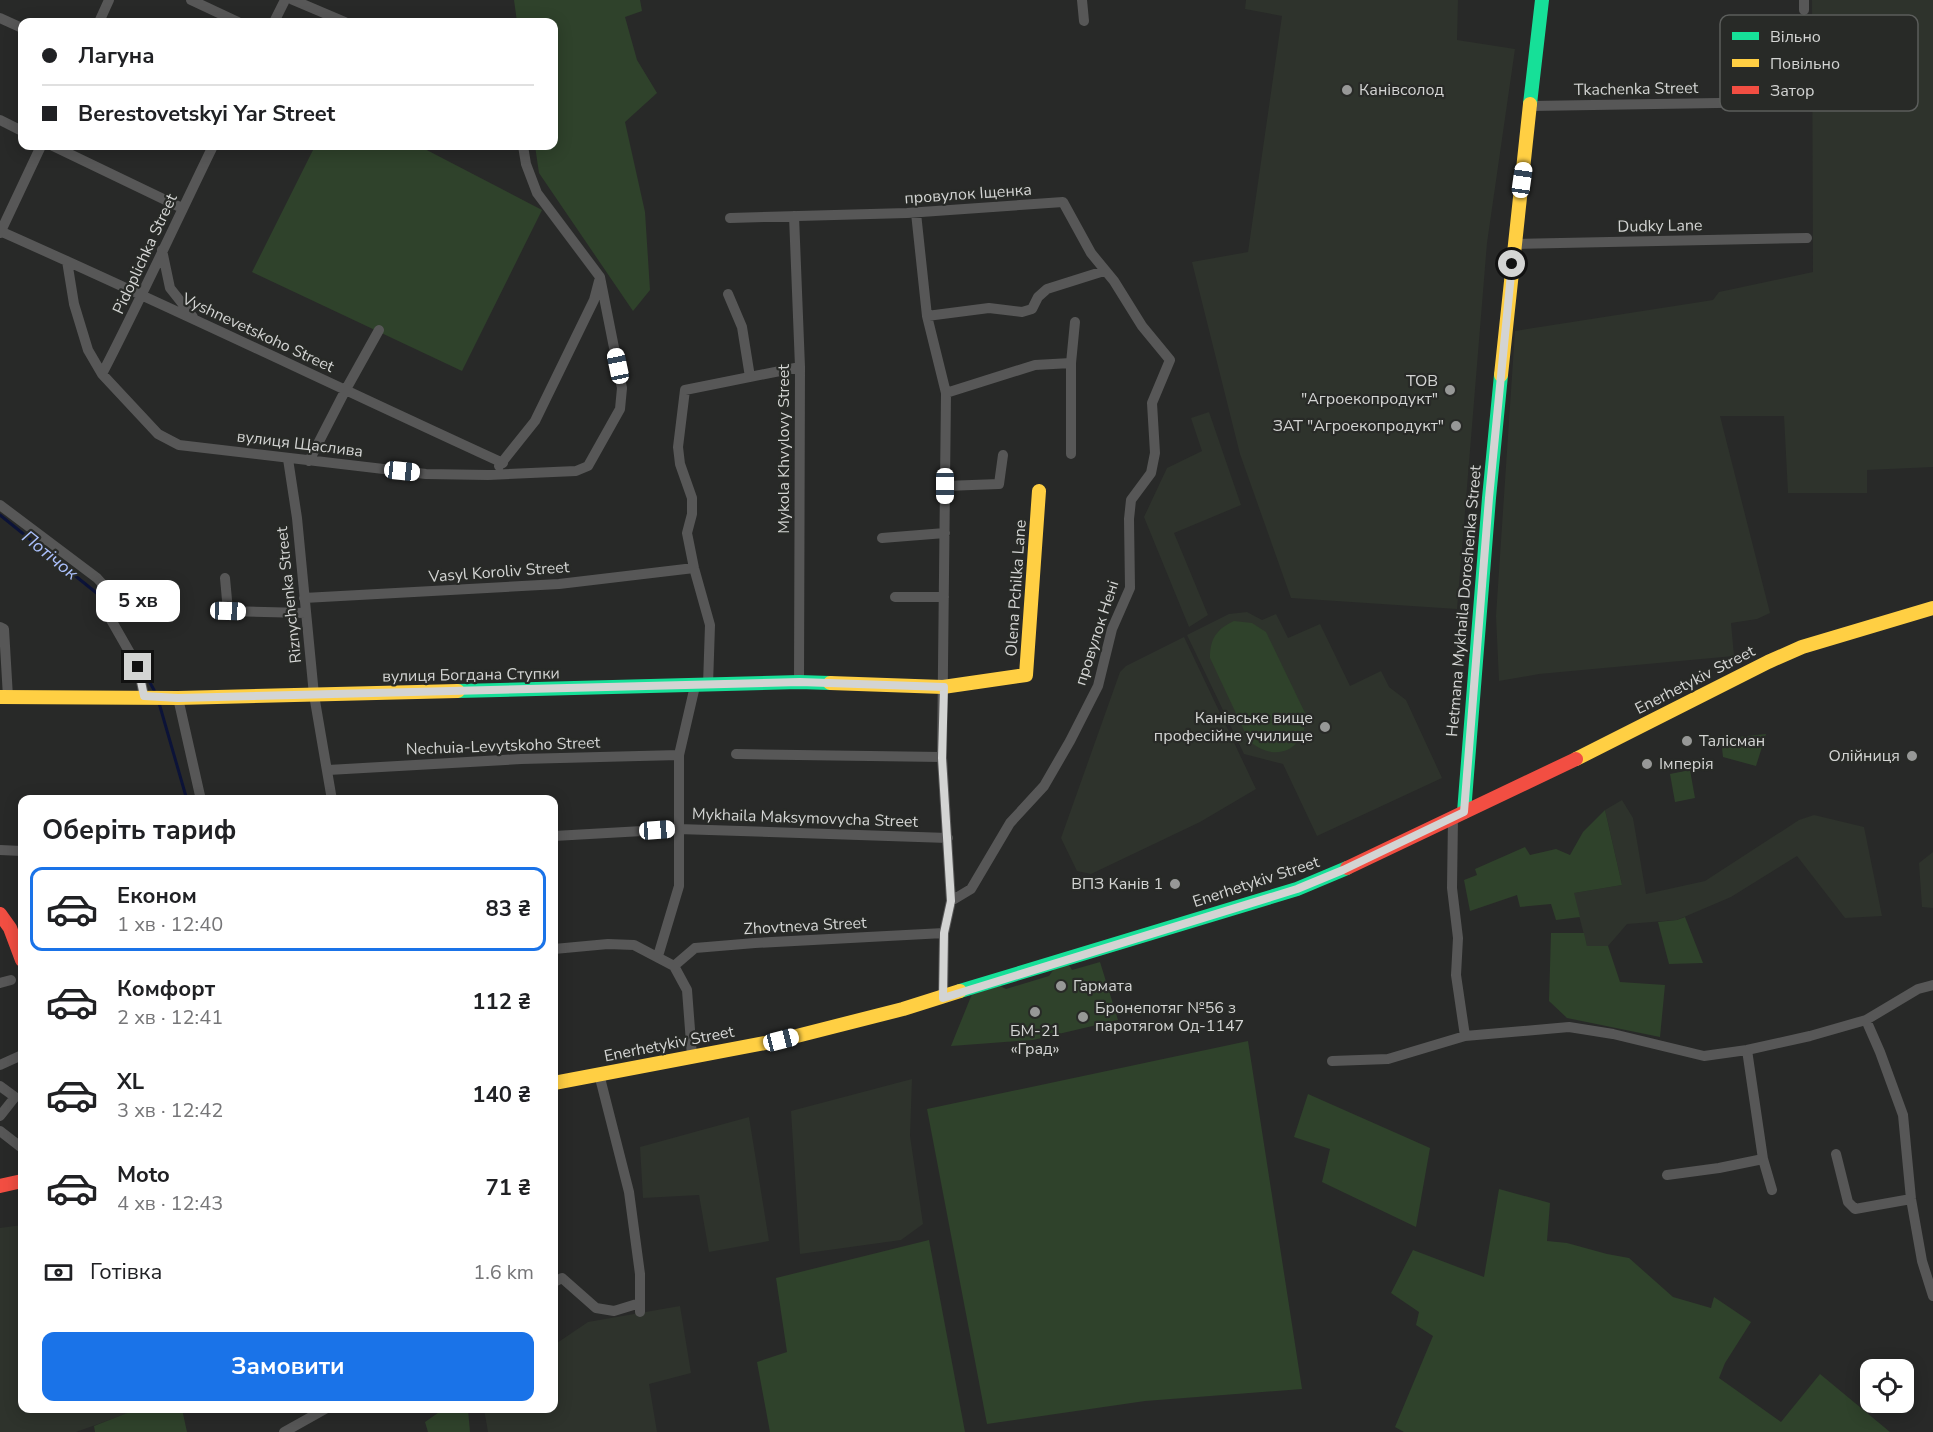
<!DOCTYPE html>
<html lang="uk">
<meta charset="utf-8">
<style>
:root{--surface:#fff;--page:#f2f2f2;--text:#202124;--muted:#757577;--line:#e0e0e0;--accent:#1a73e8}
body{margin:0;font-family:"Nunito Sans",sans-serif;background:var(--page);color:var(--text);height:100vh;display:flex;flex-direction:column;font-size:22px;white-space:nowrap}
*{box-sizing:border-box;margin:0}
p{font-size:20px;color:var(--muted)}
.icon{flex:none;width:33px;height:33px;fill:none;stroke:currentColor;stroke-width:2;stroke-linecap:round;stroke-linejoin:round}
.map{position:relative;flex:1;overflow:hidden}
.panel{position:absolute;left:18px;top:795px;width:540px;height:618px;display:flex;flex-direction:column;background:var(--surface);border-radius:12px;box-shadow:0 3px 15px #0003}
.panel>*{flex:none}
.hud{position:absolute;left:18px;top:18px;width:540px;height:132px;border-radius:12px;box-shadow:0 3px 15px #0003;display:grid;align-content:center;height:132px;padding:0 24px;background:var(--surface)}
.buttons{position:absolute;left:1860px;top:1359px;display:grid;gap:12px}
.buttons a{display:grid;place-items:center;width:54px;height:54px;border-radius:12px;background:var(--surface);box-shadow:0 3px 15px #0003;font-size:30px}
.end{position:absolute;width:27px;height:27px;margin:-14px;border:8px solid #d3d4d3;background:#111;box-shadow:0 0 0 3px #111}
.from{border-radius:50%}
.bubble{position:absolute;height:42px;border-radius:12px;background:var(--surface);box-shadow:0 3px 15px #0003;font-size:20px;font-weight:700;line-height:42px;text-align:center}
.car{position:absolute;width:18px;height:36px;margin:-18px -9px;border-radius:8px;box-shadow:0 0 4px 2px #0007;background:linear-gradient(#fff 24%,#345 0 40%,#fff 0 76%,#345 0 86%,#fff 0)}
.hud b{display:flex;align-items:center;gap:21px;height:57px;font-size:22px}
.hud b+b{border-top:2px solid var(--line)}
.hud i{width:15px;height:15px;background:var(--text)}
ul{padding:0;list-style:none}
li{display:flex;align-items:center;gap:18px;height:84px;margin:0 12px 9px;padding:0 12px;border:3px solid transparent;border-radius:12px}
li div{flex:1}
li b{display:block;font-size:22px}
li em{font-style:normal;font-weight:700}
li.active{border-color:var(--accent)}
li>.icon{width:54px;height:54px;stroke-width:1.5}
h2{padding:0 24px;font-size:27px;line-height:72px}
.pay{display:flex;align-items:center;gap:15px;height:66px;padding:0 24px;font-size:22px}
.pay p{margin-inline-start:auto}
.button{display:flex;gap:12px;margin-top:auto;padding:12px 24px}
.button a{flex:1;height:69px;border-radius:12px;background:var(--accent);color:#fff;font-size:24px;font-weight:700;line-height:69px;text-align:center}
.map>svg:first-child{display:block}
.built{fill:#2e332c}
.green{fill:#2f422b}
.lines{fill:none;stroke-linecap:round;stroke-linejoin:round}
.stream{stroke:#0c1338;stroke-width:3}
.street{stroke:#575757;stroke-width:10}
.fast{stroke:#16e098;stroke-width:14}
.slow{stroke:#ffcf43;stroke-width:14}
.jam{stroke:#f24e42;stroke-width:14}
.route{stroke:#d3d4d3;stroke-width:8}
.poi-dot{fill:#979897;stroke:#282a27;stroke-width:2}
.labels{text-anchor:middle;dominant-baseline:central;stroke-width:4.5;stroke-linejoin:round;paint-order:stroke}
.street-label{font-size:16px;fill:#d3d4d3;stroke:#282a27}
.poi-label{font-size:16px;fill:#d3d4d3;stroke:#282a27;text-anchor:start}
.water-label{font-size:18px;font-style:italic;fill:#aabffb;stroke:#282a27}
.key{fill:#282a27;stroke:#5b5d5b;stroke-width:1.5}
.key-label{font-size:16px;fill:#d3d4d3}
</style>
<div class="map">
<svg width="1933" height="1432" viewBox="0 0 1933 1432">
<rect width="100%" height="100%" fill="#282928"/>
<!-- built -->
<path class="built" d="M1246 0H1458L1457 40 1515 49 1487 243 1457 609 1291 598 1240 454 1192 262 1248 252 1282 16 1245 9Z
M1812 0H1933V467L1867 470V493H1788L1784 416H1720L1770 613 1757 619 1731 623 1734 656 1539 674 1499 681 1496 616 1515 331 1713 300 1719 292 1813 272Z
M1209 412 1241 505 1174 533 1208 615 1189 627 1144 517 1167 468 1202 451 1191 418Z
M1247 612 1262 620 1276 614 1288 638 1320 624 1350 686 1381 671 1389 687 1406 700 1442 778 1317 836 1283 764 1244 754 1187 635 1229 614Z
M1184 637 1256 789 1200 822 1091 874 1077 871 1061 838 1120 672 1126 666Z
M1622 800 1633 818 1646 894 1705 881 1799 820 1814 815 1864 827 1882 916 1845 918 1797 856 1731 897 1677 920 1627 924 1608 946H1587L1573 893 1622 885 1605 810Z
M1933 852V908L1922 907 1919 863Z
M912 1079 910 1136 923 1224 901 1240 800 1254 791 1111Z
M749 1117 769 1241 709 1252 699 1195 643 1198 640 1147Z
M22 1225V1408L140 1409 76 1432H0V1228Z
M680 1306 691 1373 649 1384 657 1432H488L484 1409 554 1408V1345L588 1322Z"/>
<!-- green -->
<path class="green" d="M514 0H640L642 11 625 17 637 60 657 93 625 122 645 212 650 290 633 311 539 173 535 146H554V22H517Z
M315 146H419L542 210 462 371 252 272Z
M1234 621 1252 623 1266 632 1306 715C1306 750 1276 764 1249 741L1210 658C1210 638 1217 629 1234 621Z
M1766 734 1756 766 1723 757 1721 739Z
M1690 770 1695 798 1675 802 1670 774Z
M1605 810 1622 885 1574 893 1580 917 1556 920 1551 904 1520 907 1517 895 1470 911 1464 880 1477 875 1475 869 1525 847 1530 855 1556 849 1570 855 1583 832Z
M1685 917 1703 963 1669 964 1658 922 1677 920Z
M1551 933H1584L1587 946H1608L1620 982 1665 985 1660 1037 1567 1018 1549 1001Z
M1100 962 1118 1020 1033 1040 951 1046 972 994 1000 986 1006 989 1049 976 1054 969 1069 965 1072 970Z
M1248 1041 1302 1389 1145 1401 987 1424 927 1109Z
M1308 1094 1430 1148 1416 1227 1322 1182 1330 1149 1294 1137Z
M1499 1189 1550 1203 1547 1241 1567 1243 1607 1254 1629 1258 1673 1297 1711 1308 1714 1297 1751 1322 1725 1363 1719 1378 1781 1422 1820 1374 1890 1432H1404L1395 1427 1433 1336 1416 1325 1419 1312 1391 1293 1413 1250 1484 1277Z
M929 1240 965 1432H770L757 1362 787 1352 776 1278Z
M140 1408 182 1409 187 1432H95L94 1426Z
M445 1408 468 1409 470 1432H428L425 1422Z"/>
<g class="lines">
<!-- stream -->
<path class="stream" d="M0 515 99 595
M143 670 154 690
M159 703 187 800"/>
<!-- street -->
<path class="street" d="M191 0 238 22
M293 0 345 22
M1082 0 1084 21
M1804 0V10
M0 18 22 28
M99 22 109 0
M274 22 285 0
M1531 106 1783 102 1813 106
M0 120 22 131
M53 146 182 208
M916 213 927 316 946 393 942 757 951 901 944 933 943 998
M794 216 800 367 799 682
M730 218 907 213 1063 202 1091 253 1114 281 1142 326 1170 360 1152 403 1155 453 1151 473 1131 500 1129 519 1130 588 1112 629 1098 686 1070 741 1044 786 1010 823 971 889 951 901
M0 231C169 306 335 386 503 463
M0 233 41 146
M1514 244 1807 238
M162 250 170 288 193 317
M67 261 74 304 88 350 102 374 158 434 179 445 426 474 488 475 576 471 588 466 620 409 622 388 600 277 537 193 526 164 523 146
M728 294 742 327 750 377
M927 316 989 308 1022 312 1032 309 1038 297 1047 289 1104 271
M102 374C141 299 176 222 213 146
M946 393 1035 365 1071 363
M1071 454V363L1075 322
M288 459 297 518 314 695 332 800
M309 461 345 391 379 330
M499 466 535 421 594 300 599 281
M945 486 999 484 1003 455
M0 505 97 578 107 589 106 611 138 667 144 696
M882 538 945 533
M225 578 228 611 306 613
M895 597H944
M304 598 559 584 694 568
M0 627 4 629 8 697
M708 685 710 625 694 568 687 533 692 514V498L680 464 678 447 685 390 800 367
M178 698 201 800
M736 754 942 757
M328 770 521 759 679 755
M1453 817 1452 888 1458 938 1456 975 1465 1036
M554 836 678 829 948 838
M0 850 22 851
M554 949 608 944 634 945 674 966 687 990 692 1056
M658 956 679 886V755L695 686
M674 966 695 948 755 943 944 933
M0 983 11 980
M1866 1020 1880 1052 1903 1115 1911 1199 1922 1261 1933 1296
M1747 1050 1763 1159 1772 1190
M1332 1061 1388 1059 1465 1036 1569 1027 1613 1034 1704 1056 1747 1050 1810 1036 1866 1020 1918 989 1933 985
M0 1065 22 1055
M599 1074 629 1192 640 1274V1312
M0 1086 15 1097 0 1116
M0 1131 22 1148
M1836 1154 1848 1202 1855 1209 1911 1199
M1667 1175 1719 1168 1763 1159
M554 1282 562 1278 596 1308 614 1311 640 1303
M284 1432 327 1408"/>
<!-- fast -->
<path class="fast" d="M1530 104 1542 0
M458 691 799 682 830 683
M1464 812 1489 498 1501 375
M960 991 1297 889 1347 868"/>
<!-- slow -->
<path class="slow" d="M1501 375 1530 104
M830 683 943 687 1026 675 1039 491
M0 697 178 698 458 691
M1576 759 1768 662 1802 647 1933 608
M554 1083 781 1040 903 1009 960 991"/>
<!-- jam -->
<path class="jam" d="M1347 868 1576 759
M0 914 10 928 22 960
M0 1186 22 1181"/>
</g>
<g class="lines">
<!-- route -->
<path class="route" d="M138 667 144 696 178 698 800 682 944 687 942 758 951 901 944 933 943 998 1297 889 1343 870 1464 812 1489 498 1512 264"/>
</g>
<!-- markers -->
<g class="poi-dot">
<circle cx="1347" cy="90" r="6"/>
<circle cx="1450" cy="390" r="6"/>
<circle cx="1456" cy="426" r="6"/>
<circle cx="1325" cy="727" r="6"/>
<circle cx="1687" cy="741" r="6"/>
<circle cx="1912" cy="756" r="6"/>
<circle cx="1647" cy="764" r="6"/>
<circle cx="1175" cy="884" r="6"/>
<circle cx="1061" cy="986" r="6"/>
<circle cx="1035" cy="1012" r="6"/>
<circle cx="1083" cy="1017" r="6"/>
</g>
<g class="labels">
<!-- street labels -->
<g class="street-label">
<text transform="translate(1636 89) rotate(-1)">Tkachenka Street</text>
<text transform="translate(968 194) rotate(-4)">провулок Іщенка</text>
<text transform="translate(1660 226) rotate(-1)">Dudky Lane</text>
<text transform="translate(145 254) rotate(-65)">Pidoplichka Street</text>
<text transform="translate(258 333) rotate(25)">Vyshnevetskoho Street</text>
<text transform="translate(300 444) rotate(7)">вулиця Щаслива</text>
<text transform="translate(784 449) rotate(-90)">Mykola Khvylovy Street</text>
<text transform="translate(499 572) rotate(-4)">Vasyl Koroliv Street</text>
<text transform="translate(1016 588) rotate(-86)">Olena Pchilka Lane</text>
<text transform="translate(289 595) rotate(-96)">Riznychenka Street</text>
<text transform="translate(1464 601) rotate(-85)">Hetmana Mykhaila Doroshenka Street</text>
<text transform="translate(1097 633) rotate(-72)">провулок Нені</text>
<text transform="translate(471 675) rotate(-1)">вулиця Богдана Ступки</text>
<text transform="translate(1695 680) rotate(-27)">Enerhetykiv Street</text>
<text transform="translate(503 746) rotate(-2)">Nechuia-Levytskoho Street</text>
<text transform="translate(805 818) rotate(2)">Mykhaila Maksymovycha Street</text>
<text transform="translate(1256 882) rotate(-18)">Enerhetykiv Street</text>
<text transform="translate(805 926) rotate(-3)">Zhovtneva Street</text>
<text transform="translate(669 1044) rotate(-11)">Enerhetykiv Street</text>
</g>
<!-- poi labels -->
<g class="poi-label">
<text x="1359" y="90">Канівсолод</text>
<text x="1438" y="381" text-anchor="end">ТОВ<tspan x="1438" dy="18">"Агроекопродукт"</tspan></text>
<text x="1444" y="426" text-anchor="end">ЗАТ "Агроекопродукт"</text>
<text x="1313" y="718" text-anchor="end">Канівське вище<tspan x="1313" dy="18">професійне училище</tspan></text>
<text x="1699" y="741">Талісман</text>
<text x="1900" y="756" text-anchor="end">Олійниця</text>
<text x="1659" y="764">Імперія</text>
<text x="1163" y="884" text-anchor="end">ВПЗ Канів 1</text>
<text x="1073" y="986">Гармата</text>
<text x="1095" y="1008">Бронепотяг №56 з<tspan x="1095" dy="18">паротягом Од-1147</tspan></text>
<text x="1035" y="1031" text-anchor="middle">БМ-21<tspan x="1035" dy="18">«Град»</tspan></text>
</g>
<!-- water labels -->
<g class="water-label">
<text transform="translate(50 555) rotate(39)">Потічок</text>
</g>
</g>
<!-- legend -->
<rect x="1720" y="15" width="198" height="96" rx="9" class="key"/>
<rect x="1732" y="32" width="27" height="8" fill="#16e098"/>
<rect x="1732" y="59" width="27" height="8" fill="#ffcf43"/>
<rect x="1732" y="86" width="27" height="8" fill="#f24e42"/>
<g class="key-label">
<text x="1770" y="42">Вільно</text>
<text x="1770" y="69">Повільно</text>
<text x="1770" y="96">Затор</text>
</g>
</svg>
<div class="buttons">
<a><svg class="icon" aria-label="locate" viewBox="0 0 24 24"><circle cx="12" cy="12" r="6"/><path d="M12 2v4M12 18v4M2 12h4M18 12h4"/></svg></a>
</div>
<i class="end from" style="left:1512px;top:264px"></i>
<i class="end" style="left:138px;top:667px"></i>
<div class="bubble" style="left:96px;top:580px;width:84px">5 хв</div>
<i class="car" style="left:1522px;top:180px;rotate:8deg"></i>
<i class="car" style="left:618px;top:366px;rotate:348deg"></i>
<i class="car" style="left:402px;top:471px;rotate:96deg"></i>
<i class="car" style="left:945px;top:486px;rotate:180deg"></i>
<i class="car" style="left:228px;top:611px;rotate:92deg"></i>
<i class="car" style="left:657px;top:830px;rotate:86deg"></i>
<i class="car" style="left:781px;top:1040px;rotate:76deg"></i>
<div class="hud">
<b><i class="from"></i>Лагуна</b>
<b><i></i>Berestovetskyi Yar Street</b>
</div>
<section class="panel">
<h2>Оберіть тариф</h2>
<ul>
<li class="active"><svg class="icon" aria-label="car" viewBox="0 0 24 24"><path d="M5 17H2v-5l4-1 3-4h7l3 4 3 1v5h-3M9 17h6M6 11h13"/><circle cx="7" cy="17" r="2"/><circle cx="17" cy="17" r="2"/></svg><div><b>Економ</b><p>1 хв · 12:40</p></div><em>83 ₴</em></li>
<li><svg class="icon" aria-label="car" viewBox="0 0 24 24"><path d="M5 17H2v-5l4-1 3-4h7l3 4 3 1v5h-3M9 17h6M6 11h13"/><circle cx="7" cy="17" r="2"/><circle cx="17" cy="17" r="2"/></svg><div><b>Комфорт</b><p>2 хв · 12:41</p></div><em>112 ₴</em></li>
<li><svg class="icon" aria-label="car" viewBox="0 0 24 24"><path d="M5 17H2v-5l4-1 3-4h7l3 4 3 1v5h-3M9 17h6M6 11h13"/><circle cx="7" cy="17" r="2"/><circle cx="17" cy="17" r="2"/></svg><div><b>XL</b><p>3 хв · 12:42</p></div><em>140 ₴</em></li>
<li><svg class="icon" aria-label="car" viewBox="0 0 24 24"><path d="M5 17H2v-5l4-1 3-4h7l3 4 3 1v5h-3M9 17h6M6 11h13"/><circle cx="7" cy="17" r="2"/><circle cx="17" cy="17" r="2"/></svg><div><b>Moto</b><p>4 хв · 12:43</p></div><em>71 ₴</em></li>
</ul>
<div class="pay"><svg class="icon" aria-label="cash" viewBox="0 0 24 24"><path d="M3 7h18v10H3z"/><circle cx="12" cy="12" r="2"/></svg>Готівка<p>1.6 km</p></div>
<div class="button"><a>Замовити</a></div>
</section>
</div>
